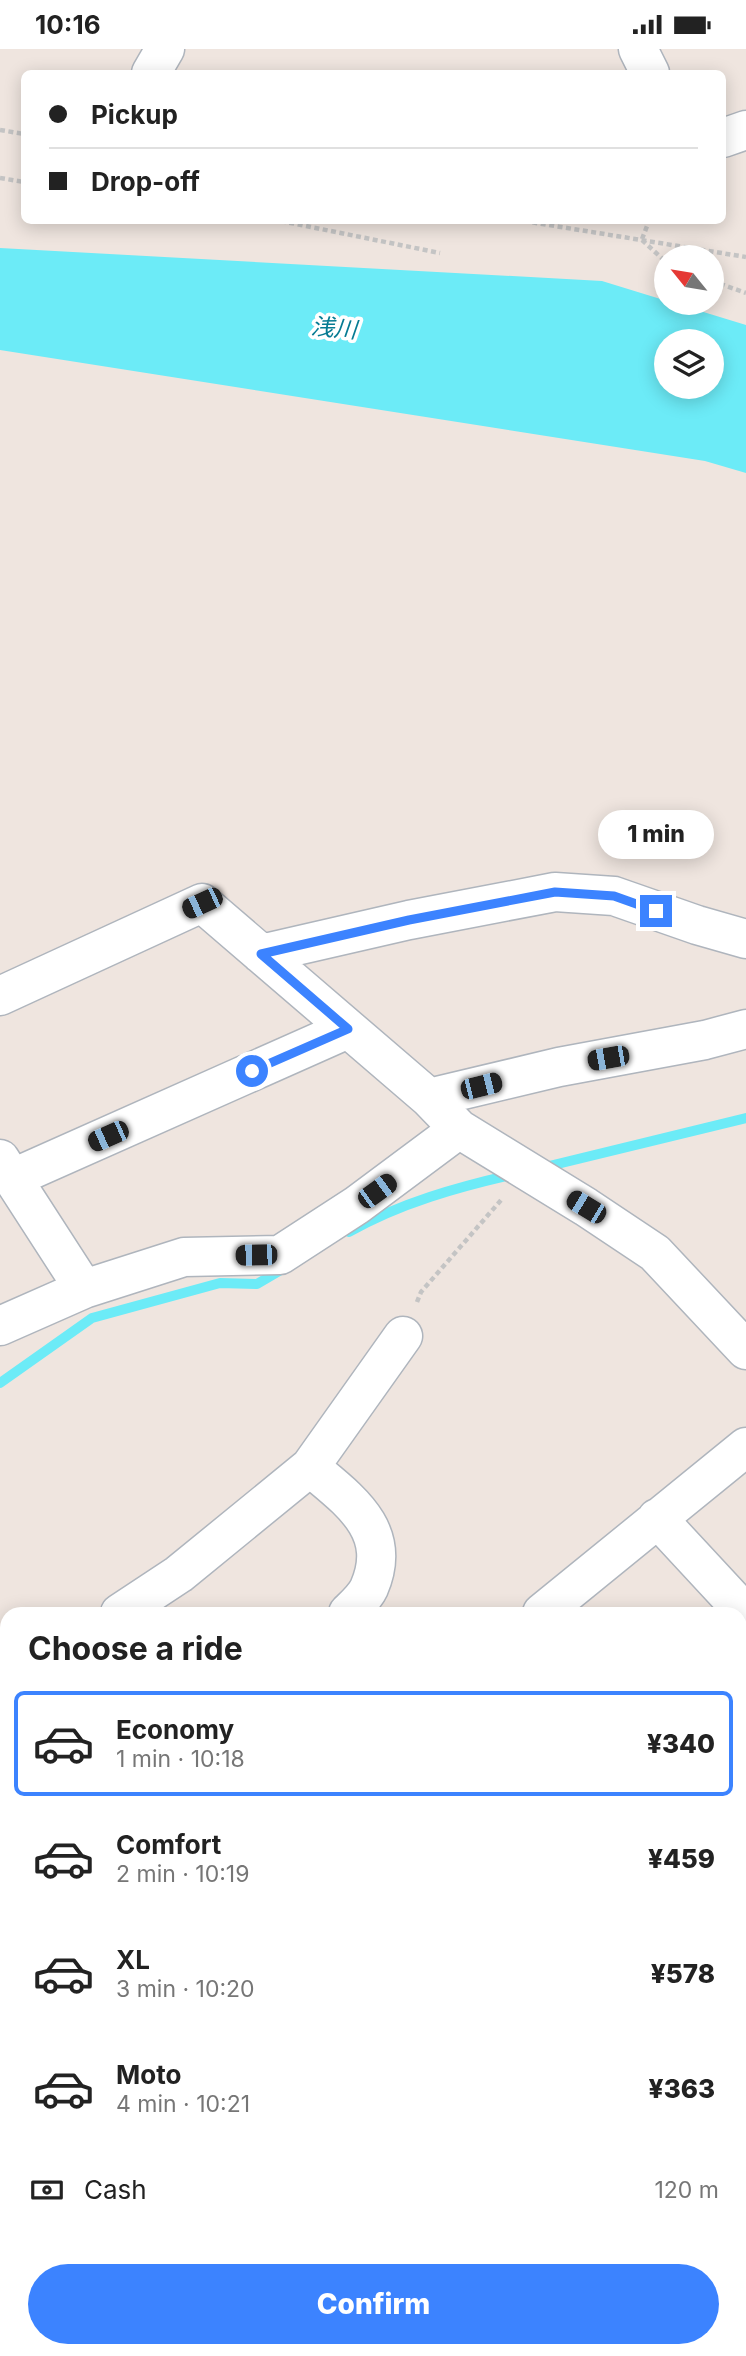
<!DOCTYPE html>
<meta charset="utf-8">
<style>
:root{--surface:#fff;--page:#f2f2f2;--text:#222;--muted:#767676;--line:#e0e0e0;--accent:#3c83ff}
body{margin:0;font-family:Inter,"Noto Sans JP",sans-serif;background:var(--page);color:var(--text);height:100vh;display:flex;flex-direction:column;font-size:26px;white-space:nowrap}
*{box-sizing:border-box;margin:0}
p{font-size:23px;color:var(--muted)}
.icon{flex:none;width:38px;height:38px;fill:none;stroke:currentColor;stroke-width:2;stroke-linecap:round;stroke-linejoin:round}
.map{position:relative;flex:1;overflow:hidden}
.side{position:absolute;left:0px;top:1558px;width:747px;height:751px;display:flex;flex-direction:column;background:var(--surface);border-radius:21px 21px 0 0;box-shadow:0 4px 18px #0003}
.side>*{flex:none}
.hud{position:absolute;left:21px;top:21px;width:705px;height:154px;border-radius:10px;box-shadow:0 4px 18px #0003;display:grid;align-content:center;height:154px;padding:0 28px;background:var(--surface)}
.needle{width:46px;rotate:300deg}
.fabs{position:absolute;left:654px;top:196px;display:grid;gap:14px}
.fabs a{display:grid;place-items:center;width:70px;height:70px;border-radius:50%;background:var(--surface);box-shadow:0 4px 18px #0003;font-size:35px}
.end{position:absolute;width:32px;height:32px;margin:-16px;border:9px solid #3c83ff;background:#fff;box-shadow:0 0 0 4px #fff}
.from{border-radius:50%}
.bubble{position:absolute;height:49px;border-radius:24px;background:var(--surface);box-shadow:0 4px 18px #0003;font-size:23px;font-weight:800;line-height:49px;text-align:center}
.car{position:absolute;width:21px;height:42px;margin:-21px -10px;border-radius:9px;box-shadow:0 0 5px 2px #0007;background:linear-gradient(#222 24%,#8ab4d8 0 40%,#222 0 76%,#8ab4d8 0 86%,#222 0)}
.hud b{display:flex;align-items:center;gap:24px;height:66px;font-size:26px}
.hud b+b{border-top:2px solid var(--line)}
.hud i{width:18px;height:18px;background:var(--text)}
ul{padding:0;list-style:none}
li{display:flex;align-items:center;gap:21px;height:105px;margin:0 14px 10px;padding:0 14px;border:4px solid transparent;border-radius:10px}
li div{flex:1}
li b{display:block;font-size:26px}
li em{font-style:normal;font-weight:800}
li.on{border-color:var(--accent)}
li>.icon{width:63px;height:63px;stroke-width:1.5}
h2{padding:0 28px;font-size:32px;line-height:84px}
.pay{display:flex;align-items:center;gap:18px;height:77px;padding:0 28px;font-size:26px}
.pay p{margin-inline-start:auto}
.primary-button{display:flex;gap:14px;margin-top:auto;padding:14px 28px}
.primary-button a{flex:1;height:80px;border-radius:42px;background:var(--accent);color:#fff;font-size:28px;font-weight:800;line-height:80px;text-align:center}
.status{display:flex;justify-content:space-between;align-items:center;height:49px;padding:0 35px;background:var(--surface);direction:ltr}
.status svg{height:19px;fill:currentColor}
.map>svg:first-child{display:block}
.water{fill:#6cebf7;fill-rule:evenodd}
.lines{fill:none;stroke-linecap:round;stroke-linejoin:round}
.stream{stroke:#6cebf7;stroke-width:10}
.building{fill:#c8c0ba;stroke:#cbc1b8;stroke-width:2}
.lane-casing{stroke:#afb5bd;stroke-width:22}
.street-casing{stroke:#afb5bd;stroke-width:41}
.path{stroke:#c4c4c4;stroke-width:4.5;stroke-dasharray:5 3.5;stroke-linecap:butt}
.lane{stroke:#fff;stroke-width:19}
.street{stroke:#fff;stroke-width:38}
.route{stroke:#3c83ff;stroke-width:9}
.labels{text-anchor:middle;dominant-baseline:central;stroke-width:7;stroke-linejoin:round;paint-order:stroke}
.water-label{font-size:23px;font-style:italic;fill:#067b93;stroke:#fff}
</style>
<div class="status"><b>10:16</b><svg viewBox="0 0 49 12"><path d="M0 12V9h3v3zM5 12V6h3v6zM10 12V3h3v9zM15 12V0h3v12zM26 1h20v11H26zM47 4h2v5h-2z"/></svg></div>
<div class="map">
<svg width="746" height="2307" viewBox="0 0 746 2307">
<rect width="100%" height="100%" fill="#efe5df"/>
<!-- water -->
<path class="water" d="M0 199 602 232 667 252V254H674L746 276V424L705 412 0 301ZM667 292H712V338H667Z"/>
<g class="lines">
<!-- stream -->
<path class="stream" d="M541 1119 746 1069
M349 1183C400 1154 458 1138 515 1125
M0 1334 92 1269 220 1234 257 1235 286 1218"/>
</g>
<!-- building -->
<path class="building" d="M740 2298 744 2301 740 2307H625L616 2301H740Z"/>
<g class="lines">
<defs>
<path id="lane" d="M0 2301 56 2307"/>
<path id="street" d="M638 0 650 24
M151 24 165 0
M723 89 746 81
M261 905 409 871 555 843 614 847 697 876 746 890
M0 947 202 854 429 1049 459 1080 586 1158 655 1204 746 1301
M429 1049 559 1018 705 991 746 980
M0 1110 84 1240
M13 1129 348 980
M0 1277 84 1240 184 1208 280 1206 357 1156 459 1080
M310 1418C349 1451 394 1481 369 1539 365 1548 355 1557 348 1564
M657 1469 746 1565
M120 1564 179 1525 310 1418 403 1287
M542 1564 746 1398
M0 1623 7 1625
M740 1684 746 1678
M0 1810 7 1809
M740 1877 746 1875
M0 1984 7 1978
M0 2063 7 2066
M407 2301 410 2307
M468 2307 469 2301
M574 2307 577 2301"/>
</defs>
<!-- lane casing -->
<use href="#lane" class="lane-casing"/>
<!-- street casing -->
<use href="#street" class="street-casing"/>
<!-- path -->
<path class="path" d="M0 81 24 85
M0 129 24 133
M281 172 440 204
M524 172 746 208
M642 190 649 172
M642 191 667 214
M712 232 746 244
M417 1253 421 1243 502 1150"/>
<!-- lane -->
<use href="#lane" class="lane"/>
<!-- street -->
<use href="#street" class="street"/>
</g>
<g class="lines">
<!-- route -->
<path class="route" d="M252 1022 348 980 261 905 409 871 555 843 614 847 656 862"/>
</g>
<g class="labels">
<!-- water labels -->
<g class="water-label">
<text transform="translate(334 279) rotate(5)">浅川</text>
</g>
</g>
</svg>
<div class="fabs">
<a><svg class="needle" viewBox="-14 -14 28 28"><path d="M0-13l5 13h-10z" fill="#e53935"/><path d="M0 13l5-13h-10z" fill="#767676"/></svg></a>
<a><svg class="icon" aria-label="layers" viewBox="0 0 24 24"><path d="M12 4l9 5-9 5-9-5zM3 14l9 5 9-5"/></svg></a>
</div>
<i class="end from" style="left:252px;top:1022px"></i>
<i class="end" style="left:656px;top:862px"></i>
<div class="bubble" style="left:598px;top:761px;width:116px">1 min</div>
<i class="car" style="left:202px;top:854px;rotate:245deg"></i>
<i class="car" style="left:608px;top:1009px;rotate:260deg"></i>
<i class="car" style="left:481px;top:1037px;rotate:76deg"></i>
<i class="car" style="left:108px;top:1087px;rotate:246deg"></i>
<i class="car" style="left:377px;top:1142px;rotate:54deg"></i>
<i class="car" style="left:586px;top:1158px;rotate:301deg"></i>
<i class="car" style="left:256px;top:1206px;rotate:269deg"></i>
<div class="hud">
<b><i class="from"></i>Pickup</b>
<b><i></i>Drop-off</b>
</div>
<section class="side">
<h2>Choose a ride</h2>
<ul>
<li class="on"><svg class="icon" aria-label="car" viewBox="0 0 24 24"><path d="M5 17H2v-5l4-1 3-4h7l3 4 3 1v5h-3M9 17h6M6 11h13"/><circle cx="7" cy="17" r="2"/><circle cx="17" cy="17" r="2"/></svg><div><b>Economy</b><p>1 min · 10:18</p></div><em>¥340</em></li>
<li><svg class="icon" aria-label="car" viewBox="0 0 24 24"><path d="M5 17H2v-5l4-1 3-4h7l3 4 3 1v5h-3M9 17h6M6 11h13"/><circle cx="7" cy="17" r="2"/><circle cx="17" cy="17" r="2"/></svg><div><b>Comfort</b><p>2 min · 10:19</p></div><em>¥459</em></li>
<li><svg class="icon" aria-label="car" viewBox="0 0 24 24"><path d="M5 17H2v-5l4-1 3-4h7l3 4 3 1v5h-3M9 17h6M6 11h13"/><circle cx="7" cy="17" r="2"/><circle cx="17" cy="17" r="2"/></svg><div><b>XL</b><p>3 min · 10:20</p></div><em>¥578</em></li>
<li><svg class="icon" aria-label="car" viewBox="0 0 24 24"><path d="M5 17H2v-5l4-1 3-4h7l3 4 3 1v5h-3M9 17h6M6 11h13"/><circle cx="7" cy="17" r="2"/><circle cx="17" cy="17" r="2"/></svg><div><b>Moto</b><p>4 min · 10:21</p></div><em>¥363</em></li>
</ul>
<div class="pay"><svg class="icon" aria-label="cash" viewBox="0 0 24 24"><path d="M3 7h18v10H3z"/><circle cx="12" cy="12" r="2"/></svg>Cash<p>120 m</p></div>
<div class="primary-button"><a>Confirm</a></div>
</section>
</div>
